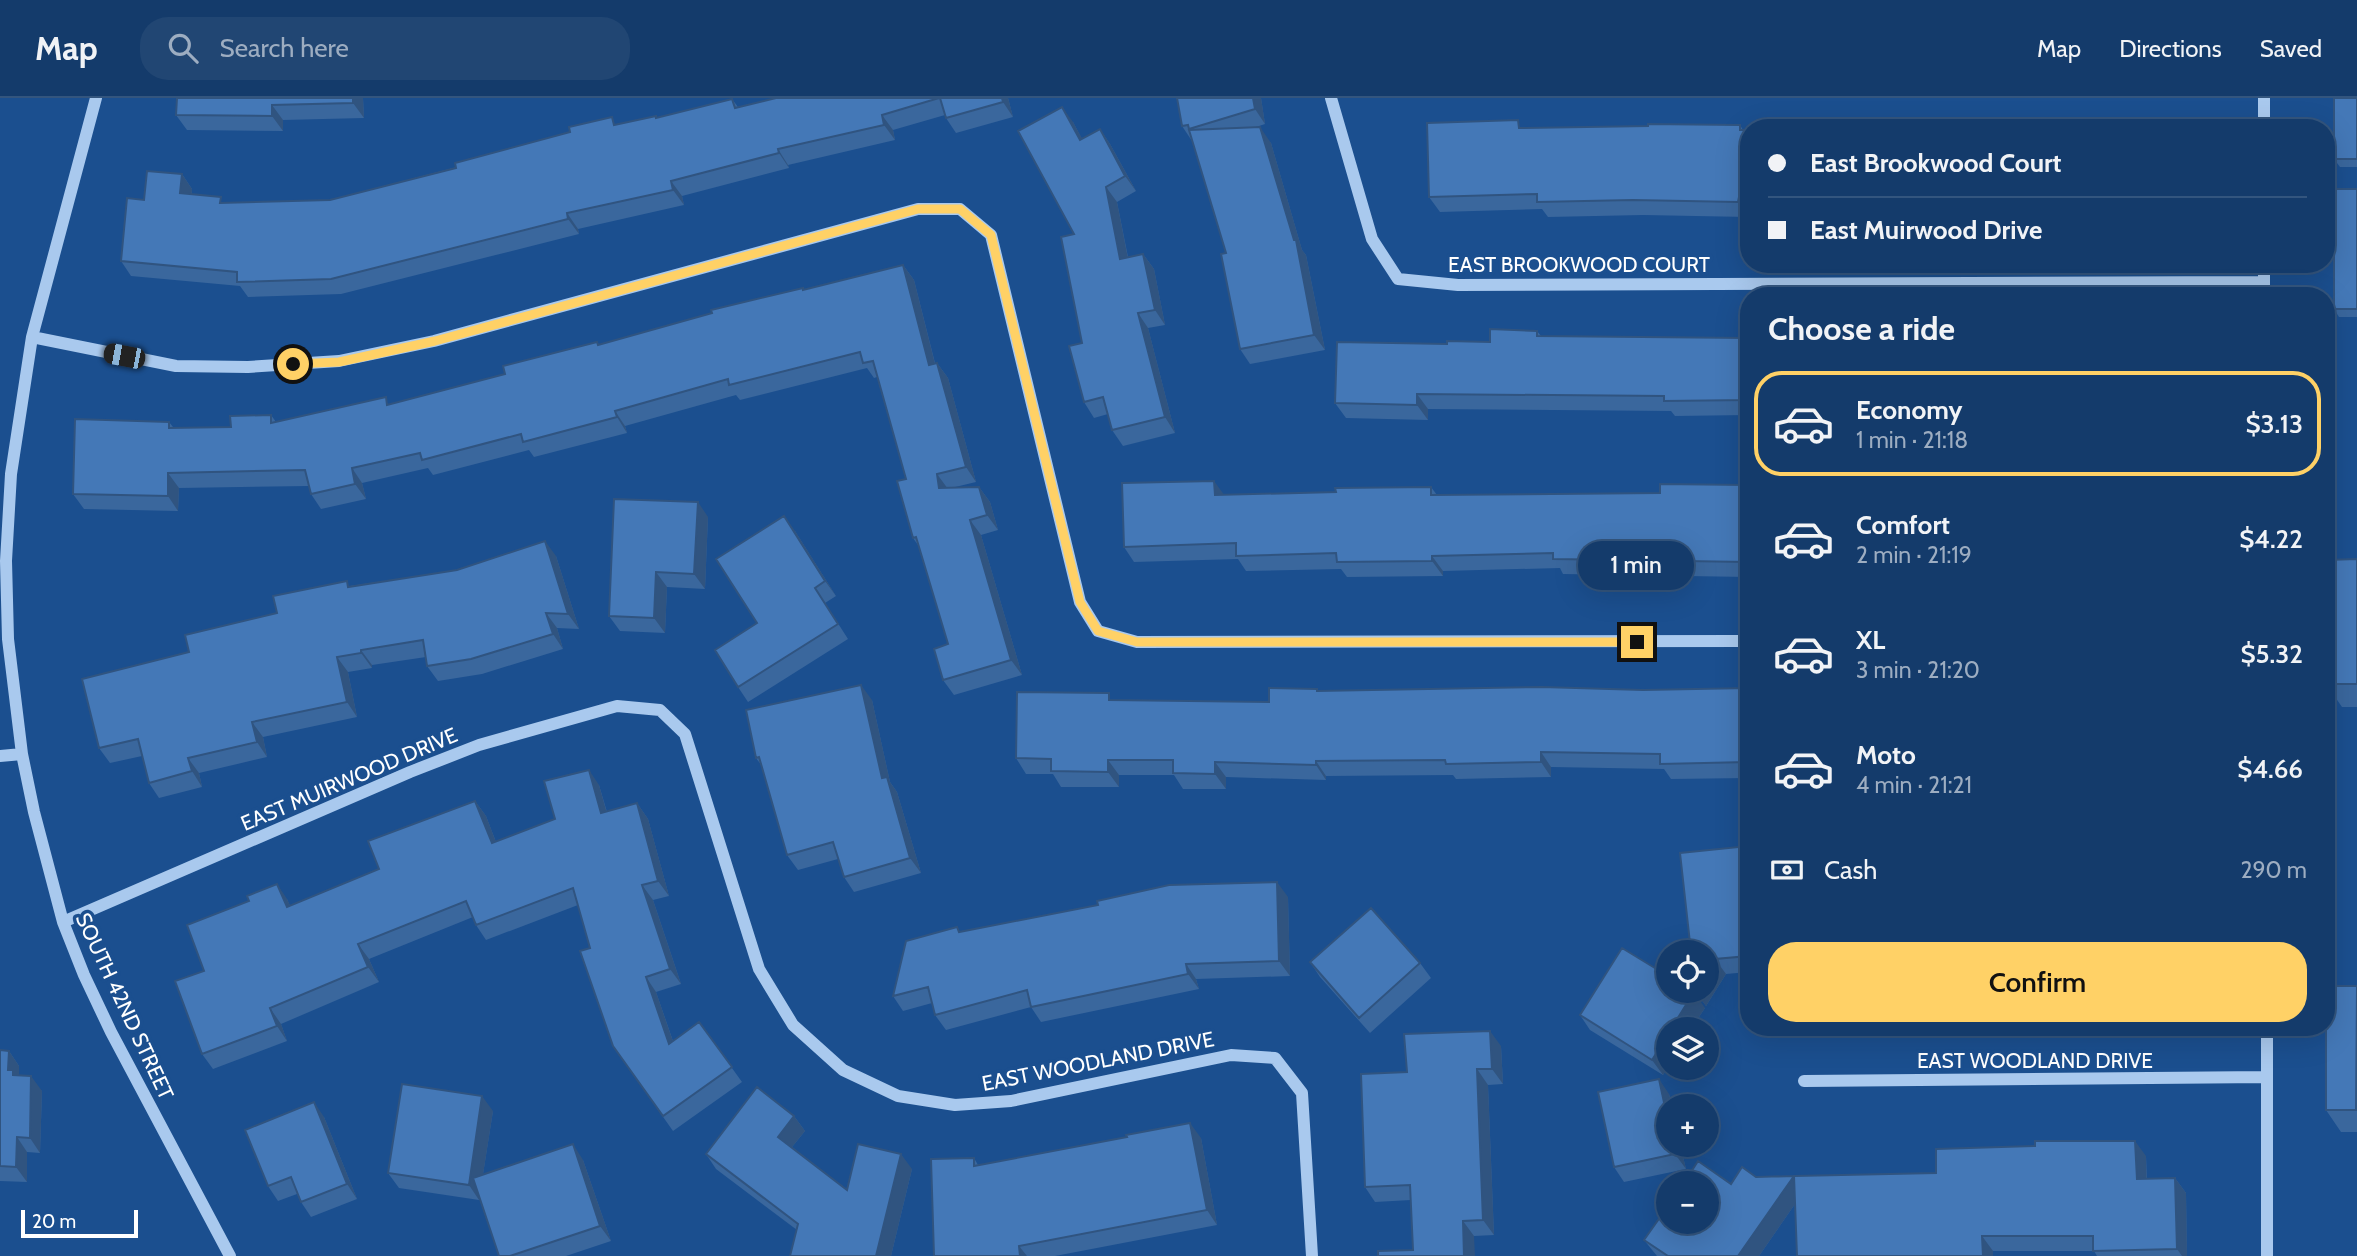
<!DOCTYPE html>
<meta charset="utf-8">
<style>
:root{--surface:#143b6b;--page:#214673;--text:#f1f3f6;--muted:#9dadc1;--line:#33557e;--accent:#ffd166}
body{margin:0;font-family:Cabin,sans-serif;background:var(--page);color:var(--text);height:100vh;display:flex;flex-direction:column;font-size:26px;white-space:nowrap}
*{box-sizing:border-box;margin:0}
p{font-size:23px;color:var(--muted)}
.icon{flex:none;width:38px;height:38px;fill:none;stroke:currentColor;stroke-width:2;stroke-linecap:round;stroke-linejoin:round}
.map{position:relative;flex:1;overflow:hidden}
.sheet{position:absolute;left:1740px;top:189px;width:595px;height:749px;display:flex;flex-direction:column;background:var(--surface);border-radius:28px;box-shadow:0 7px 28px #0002,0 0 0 2px var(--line)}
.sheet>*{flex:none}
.top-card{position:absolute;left:1740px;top:21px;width:595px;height:154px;border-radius:28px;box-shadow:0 7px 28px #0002,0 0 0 2px var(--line);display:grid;align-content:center;height:154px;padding:0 28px;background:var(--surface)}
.tools{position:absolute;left:1656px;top:842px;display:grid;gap:14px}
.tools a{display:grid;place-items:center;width:63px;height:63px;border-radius:50%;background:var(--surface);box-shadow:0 7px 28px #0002,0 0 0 2px var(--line);font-size:35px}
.scale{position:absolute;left:21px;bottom:18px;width:117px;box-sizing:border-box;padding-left:7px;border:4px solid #fff;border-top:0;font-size:19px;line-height:24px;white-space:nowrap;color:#fff;-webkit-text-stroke:5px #1b4f8f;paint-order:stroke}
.end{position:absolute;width:32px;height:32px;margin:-16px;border:9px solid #ffd166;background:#111;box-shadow:0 0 0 4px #111}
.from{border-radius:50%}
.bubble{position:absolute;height:49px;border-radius:24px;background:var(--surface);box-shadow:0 7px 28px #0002,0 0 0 2px var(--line);font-size:23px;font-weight:600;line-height:49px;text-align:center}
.car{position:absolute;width:21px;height:42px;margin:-21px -10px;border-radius:9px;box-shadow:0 0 5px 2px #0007;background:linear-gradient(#222 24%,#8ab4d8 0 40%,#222 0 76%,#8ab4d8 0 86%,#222 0)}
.top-card b{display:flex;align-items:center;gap:24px;height:66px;font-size:26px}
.top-card b+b{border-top:2px solid var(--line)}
.top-card i{width:18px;height:18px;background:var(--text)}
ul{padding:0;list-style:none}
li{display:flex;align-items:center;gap:21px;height:105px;margin:0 14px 10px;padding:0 14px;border:4px solid transparent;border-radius:28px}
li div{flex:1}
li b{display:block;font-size:26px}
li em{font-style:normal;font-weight:600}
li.active{border-color:var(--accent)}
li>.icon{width:63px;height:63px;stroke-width:1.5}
h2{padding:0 28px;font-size:32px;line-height:84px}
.pay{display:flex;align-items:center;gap:18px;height:77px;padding:0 28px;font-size:26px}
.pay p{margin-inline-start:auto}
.primary-button{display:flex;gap:14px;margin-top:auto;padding:14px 28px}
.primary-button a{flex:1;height:80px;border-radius:28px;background:var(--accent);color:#111;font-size:28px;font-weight:600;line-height:80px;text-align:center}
header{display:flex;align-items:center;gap:42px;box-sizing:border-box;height:98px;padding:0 35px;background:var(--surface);border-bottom:2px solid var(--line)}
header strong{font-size:33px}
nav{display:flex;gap:38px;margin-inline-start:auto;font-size:24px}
.search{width:490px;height:63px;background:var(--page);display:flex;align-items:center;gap:18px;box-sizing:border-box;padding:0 24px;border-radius:28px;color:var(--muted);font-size:26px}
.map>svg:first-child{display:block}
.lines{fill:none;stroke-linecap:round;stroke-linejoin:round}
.minor{stroke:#a9c9ee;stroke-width:12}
.wall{fill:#3a679d}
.shaded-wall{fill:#305480}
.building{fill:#4478b7;stroke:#305480;stroke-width:2}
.route{stroke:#ffd166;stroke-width:9}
.labels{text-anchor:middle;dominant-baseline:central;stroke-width:7;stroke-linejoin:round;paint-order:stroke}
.street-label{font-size:21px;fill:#fff;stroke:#1b4f8f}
</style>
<header>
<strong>Map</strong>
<div class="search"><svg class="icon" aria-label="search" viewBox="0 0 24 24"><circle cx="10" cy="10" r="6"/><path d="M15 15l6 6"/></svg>Search here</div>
<nav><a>Map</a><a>Directions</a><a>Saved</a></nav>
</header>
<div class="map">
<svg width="2357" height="1158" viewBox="0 0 2357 1158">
<rect width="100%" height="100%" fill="#1b4f8f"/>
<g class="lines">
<!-- minor -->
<path class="minor" d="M96 0 32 239 11 376 6 463 8 541 22 656 34 714 63 824 84 877 111 934 230 1158
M1331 0 1372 141 1398 181 1458 187 2264 184
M2264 0V30
M2264 166V198
M32 239 176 268 248 269 339 263 434 243 918 111H960L991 137 1080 504 1098 533 1137 544 1748 543
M0 658 22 656
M63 824 410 674 479 647 617 608 660 612 685 636 759 871 793 927 843 972 898 998 955 1007 1011 1003 1231 957 1275 960 1302 995 1312 1158
M1804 983 2267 979
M2267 1158V929"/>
</g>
<!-- wall -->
<path class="wall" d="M177 0H363L364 20 283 22V33L187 32 176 17Z
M776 0H1008L1013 19 956 35 946 20 945 17 893 32 895 42 788 67 789 70 682 98 684 107 578 131 579 136 341 196 248 199 240 188 131 178 121 163 144 102 182 76 192 91V96L225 105 330 102 618 27 657 20 732 1 738 9Z
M1261 0 1265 26 1253 30 1271 45 1302 152 1306 157 1325 252 1250 266 1240 251 1226 155 1192 43 1182 28Z
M2357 0V69H2340L2334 61Z
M1073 24 1082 41 1100 31 1110 46 1136 93 1117 104 1128 159 1143 156 1154 171 1165 227 1148 230 1175 335 1123 348 1112 332 1108 316 1094 320 1084 304 1082 245 1074 136Z
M1740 27 1743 32H1748V119L1643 117 1548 119 1542 111 1440 114 1429 99 1524 30Z
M2357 91V219H2339L2334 211Z
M903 167 914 182 935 265H937L948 280 976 384 951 390 979 389 990 404 998 432 981 437 1022 577 954 597 943 582 948 546 920 450 913 440 906 381 877 279 874 280 867 270 740 302 736 297 625 328 627 335 534 359 529 352 433 377 428 370 362 385 366 401 321 411 311 396 309 388 179 390 178 413 84 411 73 396 169 324 173 329H231L271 317 276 324 390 306 505 276 597 244 599 247Z
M1537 233 1541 238 1748 240V317L1675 318 1671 313 1428 311V322L1346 320 1335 305 1447 246 1490 244Z
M1748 387V479L1563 476 1560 470 1443 473V478L1347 479 1341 471 1246 473 1238 461 1134 464 1124 449 1224 397 1336 394 1431 389 1437 397 1660 395Z
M708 419 705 491 667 489 665 535 620 533 609 518Z
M795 433 836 498 825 505 848 541 748 604 738 589 757 525Z
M556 458 579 531 557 530 563 551 482 576 438 583 427 568 426 559 372 567V570L348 574 357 619 263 639 267 659 199 675 202 689 159 700 149 685 142 658 110 665 99 650 189 554 277 515 350 488Z
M2357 461V609H2342L2326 586Z
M1748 590V680L1671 681 1664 671 1551 669V679L1456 681 1453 677 1326 678V682L1226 679V691H1183L1174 677H1119V689H1061L1053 676H1026L1016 660 1114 602 1269 604 1319 593 1643 592Z
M872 602 890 684 897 694 921 775 854 794 844 779 838 761 798 772 787 757 762 668 756 660Z
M599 687 607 714 637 705 648 721 669 798 653 802 681 886 656 894 673 943 699 924 742 984 673 1033 613 948 590 850 578 807 486 842 476 827 473 819 369 861 379 884 281 926 287 943 213 971 202 956 204 873 249 803 287 801 290 808 379 771 475 703 486 718 496 744 555 721Z
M1748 748V874L1726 876 1706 908 1695 892Z
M1288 799 1290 878 1196 881 1199 891 1041 924 1031 909 946 932 935 917 932 905 903 913 893 898 961 833Z
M1310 864 1420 865 1431 880 1370 935 1320 879Z
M2357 888V1034H2341L2326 1012Z
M1705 910 1691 931H1668V969L1663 977 1590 932 1580 917Z
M1501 948 1503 986 1488 987 1494 1137 1474 1138 1413 1152 1411 1102 1375 1104 1365 1089 1407 974Z
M0 952 9 953 19 968V978L42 993 40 1055 27 1054V1084L0 1083Z
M1669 996 1672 1008H1668L1680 1046 1686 1071 1624 1084 1614 1069Z
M493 1013 483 1076 583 1062 611 1143 566 1158H499L479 1100V1102L399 1090 388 1075Z
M794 1018 805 1033 792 1049 847 1092 912 1071 891 1158H790L797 1132 716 1071 706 1056Z
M324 1019 357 1101 311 1119 301 1104 297 1096 278 1103 268 1088Z
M1201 1040 1217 1127 1055 1158H934L974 1060 978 1067Z
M2146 1058 2147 1081 2175 1080 2186 1095 2187 1158H2097L2094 1153H1993V1158H1797L1795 1106 1759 1158H1657L1644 1142 1731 1086 1756 1079 1936 1075Z"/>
<!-- shaded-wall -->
<path class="shaded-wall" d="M353 0H363L364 20 353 5Z
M1002 0H1008L1013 19 1003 4Z
M1253 0H1261L1265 26 1255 11Z
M272 7 283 22V33L272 18Z
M1062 9 1073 24 1091 57 1080 42Z
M882 17 893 32 895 42 884 27Z
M1260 29 1271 45 1302 152 1306 157 1325 252 1314 237 1294 142Z
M1100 31 1110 46 1136 93 1125 78Z
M778 51 788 67 789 70 779 55Z
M182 76 192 91 191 110 180 95Z
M671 83 682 98 684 107 673 92Z
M1106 89 1117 104 1131 176 1120 161Z
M1739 99 1748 112V118L1738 104Z
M567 115 578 131 579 136 568 121Z
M1143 156 1154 171 1165 227 1155 212Z
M903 167 914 182 939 282 929 267Z
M1138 215 1148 230 1175 335 1165 319Z
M937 265 948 280 976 384 966 369Z
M1417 296 1428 311V322L1417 307Z
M615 313 625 328 627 335 617 319Z
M352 370 362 385 366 401 355 386Z
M168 375 179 390 178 413 168 398Z
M937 376 948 391 939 390Z
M1214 383 1225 398 1215 397Z
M979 389 990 404 998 432 987 417Z
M698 404 708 419 705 491 694 476Z
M784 418 795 433 836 498 825 483Z
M970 422 981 437 1022 577 1011 562Z
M545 443 556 458 579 531 568 516Z
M1432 458 1443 473V478L1432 463Z
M656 474 667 489 665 535 654 520Z
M546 515 557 530 563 551 553 536Z
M361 552 372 567V570L361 555Z
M337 559 348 574 357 619 347 604Z
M861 587 872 602 890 684 897 694 921 775 910 760 882 680Z
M252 624 263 639 267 659 257 644Z
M1541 654 1551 669V679L1541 664Z
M188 660 199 675 202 689 192 673Z
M1108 662 1119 677V689L1108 674Z
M1316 663 1326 678V682L1316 667Z
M1215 664 1226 679V691L1215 676Z
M589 672 599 687 611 730 601 715Z
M475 703 486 718 502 760 492 745Z
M637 705 648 721 669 798 658 783Z
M1277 784 1288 799 1290 878 1279 863Z
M277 786 287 801 298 824 287 809Z
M642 787 653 802 681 886 670 871Z
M358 846 369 861 379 884 368 869Z
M1715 861 1726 876 1706 908 1695 893 1706 892V875Z
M1186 866 1196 881 1199 891 1188 876Z
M646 879 656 894 679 961 669 946Z
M1694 894 1705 910 1691 931H1671Z
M270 910 281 926 287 943 277 928Z
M1490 933 1501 948 1503 986 1492 971Z
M1668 937V969L1663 977 1652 962Z
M9 953 19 968V981L23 987 8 972Z
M1477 971 1488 987 1494 1137 1483 1122Z
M31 978 42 993 40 1055 30 1040Z
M1659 981 1669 996 1672 1008H1668V1023Z
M482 998 493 1013 479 1102 469 1087Z
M314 1004 324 1019 357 1101 347 1086Z
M794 1018 805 1033 788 1054 778 1039Z
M1190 1025 1201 1040 1217 1127 1207 1112Z
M17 1039 27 1054V1084L16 1069Z
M2135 1043 2146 1058 2147 1096 2137 1081Z
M573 1046 583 1062 611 1143 600 1128Z
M1673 1046H1680L1686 1071 1675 1056Z
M901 1056 912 1071 891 1158H876Z
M1794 1078 1804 1093 1759 1158H1738Z
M2175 1080 2186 1095 2187 1158H2182L2177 1151Z
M1463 1123 1474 1138 1475 1158H1464Z
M1982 1138 1993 1153V1158H1983Z
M1019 1148 1027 1158H1020Z"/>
<!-- building -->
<path class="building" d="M177 0H353V5L272 7V18L176 17Z
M776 0H939L882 17 884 27 778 51 779 55 671 83 673 92 567 115 568 121 331 181 237 184V174L121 163 127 100 144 102 147 73 182 76 180 95 221 99 220 105 330 102 456 70 455 65 570 34 569 29 612 19 614 27 656 18V20L732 1 735 10Z
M940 0H1002L1003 4 946 20Z
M1177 0H1253L1255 11 1189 31 1188 27 1182 28Z
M2334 0H2357V61H2334Z
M1062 9 1080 42 1100 31 1125 78 1106 89 1120 161 1143 156 1155 212 1138 215 1165 319 1112 332 1103 299 1084 304 1069 248 1082 245 1061 139 1074 136 1018 33Z
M1518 22 1519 30 1648 28V26L1740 27V32H1748V99H1739L1738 104 1633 102 1537 104V96L1429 99 1427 25Z
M2173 23V30H2088V25Z
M1869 27 1964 29V30H1869Z
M1260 29 1294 142H1296L1314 237 1240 251 1221 156 1226 155 1189 32Z
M2334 91H2357V211H2334Z
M903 167 929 267 937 265 966 369 937 376 939 390 979 389 987 417 970 422 1011 562 943 582 934 551 948 546 916 439 913 440 897 383 906 381 873 263 863 265 860 254 729 287 728 281 615 313 617 319 523 344 521 336 422 362 420 355 352 370 355 386 311 396 305 372 168 375V398L73 396 75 321 169 324V330L231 329 230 318 271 317V325L386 299 387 307 505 276 503 268 597 244 598 247 712 215 711 212 803 190V192Z
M1490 231 1537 233V238L1748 240V302L1664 303V298L1417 296V307L1335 305 1337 244 1447 246V243L1490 244Z
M1214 383 1215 397 1336 394 1335 390 1431 389V397L1660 395V386L1748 387V464L1553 461V455L1432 458V463L1337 464 1336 455 1236 458V445L1124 449 1122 385Z
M614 401 698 404 694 476 656 474 654 520 609 518Z
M784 418 825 483 815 490 838 526 738 589 715 552 757 525 716 461Z
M545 443 568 516 546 515 553 536 471 561 427 568 423 542 361 552V555L337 559 347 604 252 624 257 644 188 660 192 673 149 685 138 641 99 650 82 581 189 554 185 537 277 515 273 498 347 483 348 489 457 472Z
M2357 461V586H2326V462Z
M861 587 882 680 887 679 910 760 844 779 833 744 787 757 759 659 756 660 746 612Z
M1542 589 1643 592 1748 590V664L1660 666V656L1541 654V664L1446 666 1445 662 1316 663V667L1215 664V676L1173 675V662H1108V674L1051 673V661L1016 660 1017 594 1109 595V602L1269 604V590L1317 591V593Z
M589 672 601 715 637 705 658 783 642 787 670 871 646 879 669 946 699 924 732 969 663 1018 613 948 580 853 590 850 573 790 476 827 466 803 358 846 368 869 270 910 277 928 202 956 175 883 204 873 187 827 249 803 247 798 277 786 287 809 379 771 368 743 475 703 492 745 555 721 544 683Z
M1748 748V858L1715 861 1706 875V854H1691L1680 755Z
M1277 784 1279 863 1186 866 1188 876 1031 909 1027 892 935 917 928 889 893 898 906 843 957 829 959 834 1098 807 1097 803 1169 787Z
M1371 810 1420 865 1359 920 1310 864Z
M1622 850 1668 878V892H1691L1694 894 1671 931H1668V937L1652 962 1580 917Z
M2326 888H2357L2356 1012H2326Z
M1490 933 1492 971H1477L1483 1122 1463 1123 1464 1158H1378V1153L1413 1152 1410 1087 1365 1089 1361 976 1407 974 1404 936Z
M0 952 9 953 8 972H13V977L31 978 30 1040 17 1039 16 1069 0 1068Z
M1659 981 1668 1023V1046H1673L1675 1056 1614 1069 1598 994Z
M402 986 482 998 469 1087 388 1075Z
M757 989 794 1018 778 1039 847 1092 858 1046 901 1056 876 1158H790L798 1126 706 1056Z
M314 1004 347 1086 301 1104 291 1079 268 1088 245 1032Z
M1190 1025 1207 1112 1019 1148 1020 1158H934L931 1061 974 1060V1068L1127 1039 1126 1037Z
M2035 1043H2135L2137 1081 2175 1080 2177 1151 2093 1153V1138H1982L1983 1158H1797L1794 1078 1936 1075V1051L2035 1048Z
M573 1046 600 1128 510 1158H499L473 1080Z
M1698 1063 1731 1086 1742 1069 1756 1079 1794 1078 1738 1158H1668L1644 1142 1668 1108V1124H1706V1085H1684Z"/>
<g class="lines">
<!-- route -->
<path class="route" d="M293 266 339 264 435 243 918 111H960L991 137 1080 504 1098 533 1137 544H1637"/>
</g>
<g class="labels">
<!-- street labels -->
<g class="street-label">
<text x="1579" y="166">EAST BROOKWOOD COURT</text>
<text transform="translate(349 681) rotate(-23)">EAST MUIRWOOD DRIVE</text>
<text transform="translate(125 908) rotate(65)">SOUTH 42ND STREET</text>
<text x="2035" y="962">EAST WOODLAND DRIVE</text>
<text transform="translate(1098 963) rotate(-11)">EAST WOODLAND DRIVE</text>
</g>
</g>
</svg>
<div class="tools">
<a><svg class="icon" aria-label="locate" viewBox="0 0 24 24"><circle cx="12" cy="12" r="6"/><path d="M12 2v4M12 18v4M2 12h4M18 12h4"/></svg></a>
<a><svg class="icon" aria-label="layers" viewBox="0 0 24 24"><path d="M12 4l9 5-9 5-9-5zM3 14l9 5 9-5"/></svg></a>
<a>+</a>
<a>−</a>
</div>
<div class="scale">20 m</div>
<i class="end from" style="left:293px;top:266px"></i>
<i class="end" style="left:1637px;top:544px"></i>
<div class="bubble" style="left:1578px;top:443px;width:116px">1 min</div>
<i class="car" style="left:124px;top:258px;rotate:281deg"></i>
<div class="top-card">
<b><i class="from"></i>East Brookwood Court</b>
<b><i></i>East Muirwood Drive</b>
</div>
<section class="sheet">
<h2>Choose a ride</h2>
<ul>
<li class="active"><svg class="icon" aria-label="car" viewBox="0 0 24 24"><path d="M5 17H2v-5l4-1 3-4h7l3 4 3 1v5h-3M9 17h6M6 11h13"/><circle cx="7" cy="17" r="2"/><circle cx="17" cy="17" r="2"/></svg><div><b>Economy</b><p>1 min · 21:18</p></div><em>$3.13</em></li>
<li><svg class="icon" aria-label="car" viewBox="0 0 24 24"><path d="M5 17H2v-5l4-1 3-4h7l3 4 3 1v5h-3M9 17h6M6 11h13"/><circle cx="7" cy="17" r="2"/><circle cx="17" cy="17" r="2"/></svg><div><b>Comfort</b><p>2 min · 21:19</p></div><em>$4.22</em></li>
<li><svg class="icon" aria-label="car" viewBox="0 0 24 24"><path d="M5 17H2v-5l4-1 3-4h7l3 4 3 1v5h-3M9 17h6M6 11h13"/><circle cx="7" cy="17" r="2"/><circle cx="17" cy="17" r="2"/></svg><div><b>XL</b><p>3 min · 21:20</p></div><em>$5.32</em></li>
<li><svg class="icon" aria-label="car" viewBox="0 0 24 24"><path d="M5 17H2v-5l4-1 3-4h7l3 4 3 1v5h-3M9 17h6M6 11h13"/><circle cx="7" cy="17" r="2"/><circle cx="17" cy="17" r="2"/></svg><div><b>Moto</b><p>4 min · 21:21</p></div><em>$4.66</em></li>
</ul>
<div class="pay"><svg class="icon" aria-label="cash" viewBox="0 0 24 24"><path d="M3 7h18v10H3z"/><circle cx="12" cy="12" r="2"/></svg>Cash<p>290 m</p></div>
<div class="primary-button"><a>Confirm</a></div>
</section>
</div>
